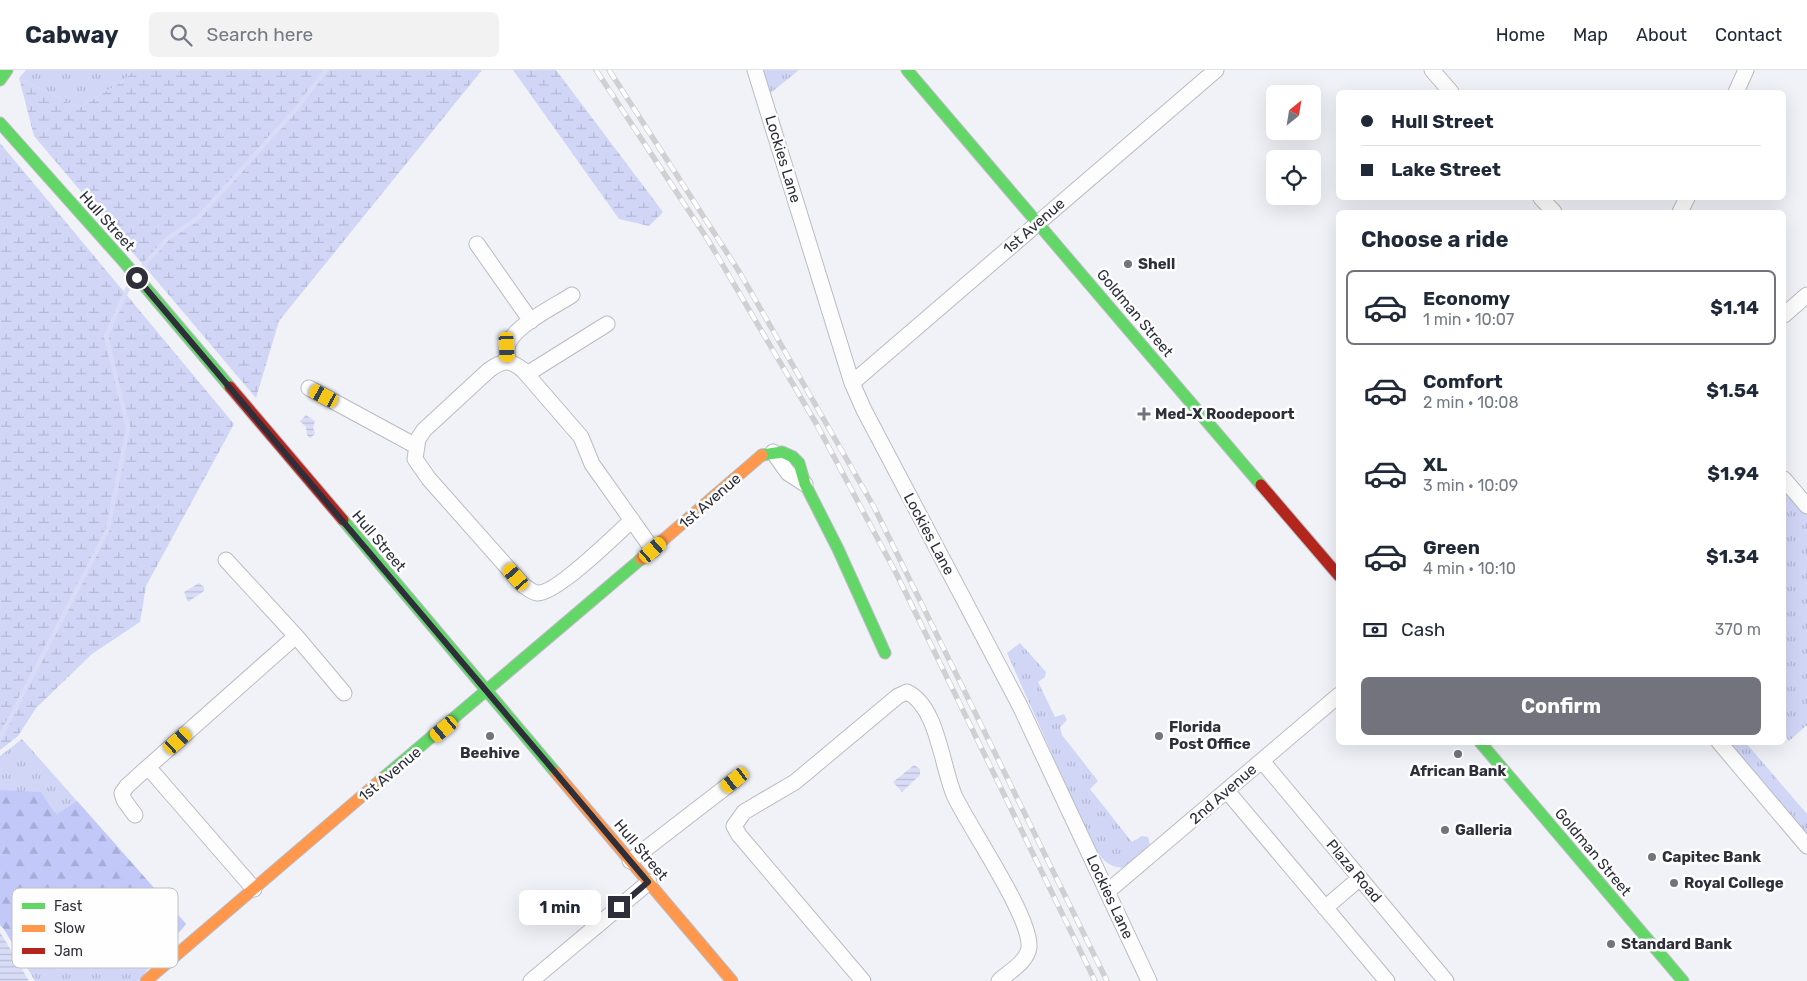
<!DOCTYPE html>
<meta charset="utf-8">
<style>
:root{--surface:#fff;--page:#f2f2f3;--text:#1f2937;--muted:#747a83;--line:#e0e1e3;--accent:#72737c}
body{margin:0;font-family:Rubik,sans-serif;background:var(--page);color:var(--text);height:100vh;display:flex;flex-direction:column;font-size:19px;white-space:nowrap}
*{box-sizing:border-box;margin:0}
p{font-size:16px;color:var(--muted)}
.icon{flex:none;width:28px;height:28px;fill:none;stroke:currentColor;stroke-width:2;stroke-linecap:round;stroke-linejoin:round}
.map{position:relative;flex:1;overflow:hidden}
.drawer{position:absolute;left:1336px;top:140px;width:450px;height:535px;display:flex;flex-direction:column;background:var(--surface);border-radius:8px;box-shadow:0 5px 20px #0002}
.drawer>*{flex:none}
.top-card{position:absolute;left:1336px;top:20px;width:450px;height:110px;border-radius:8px;box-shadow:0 5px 20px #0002;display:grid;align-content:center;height:110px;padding:0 25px;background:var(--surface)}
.needle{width:32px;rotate:30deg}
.buttons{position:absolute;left:1266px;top:15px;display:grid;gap:10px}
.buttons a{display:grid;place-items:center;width:55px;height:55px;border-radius:8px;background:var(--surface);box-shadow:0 5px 20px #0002;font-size:25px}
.end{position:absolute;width:22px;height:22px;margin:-11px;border:6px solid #2e2f3a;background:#fff;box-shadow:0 0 0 2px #fff}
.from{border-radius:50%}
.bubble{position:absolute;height:35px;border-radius:8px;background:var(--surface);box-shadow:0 5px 20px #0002;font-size:16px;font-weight:700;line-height:35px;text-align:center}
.car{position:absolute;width:15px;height:30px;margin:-15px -8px;border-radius:6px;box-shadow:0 0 4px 1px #0007;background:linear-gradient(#f5c518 24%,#345 0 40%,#f5c518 0 76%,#345 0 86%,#f5c518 0)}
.top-card b{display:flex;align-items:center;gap:18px;height:48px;font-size:19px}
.top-card b+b{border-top:1px solid var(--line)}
.top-card i{width:12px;height:12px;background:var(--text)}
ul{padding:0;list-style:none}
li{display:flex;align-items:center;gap:15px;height:75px;margin:0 10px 8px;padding:0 15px;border:2px solid transparent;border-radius:8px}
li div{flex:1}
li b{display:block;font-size:19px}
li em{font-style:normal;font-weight:700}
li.active{border-color:var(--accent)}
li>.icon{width:45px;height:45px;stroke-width:1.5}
h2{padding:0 25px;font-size:22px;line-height:60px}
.pay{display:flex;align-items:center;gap:12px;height:55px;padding:0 25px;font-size:19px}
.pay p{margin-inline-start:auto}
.action{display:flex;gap:10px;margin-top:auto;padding:10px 25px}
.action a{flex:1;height:58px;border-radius:8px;background:var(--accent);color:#fff;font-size:20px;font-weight:700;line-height:58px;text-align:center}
header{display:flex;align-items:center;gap:30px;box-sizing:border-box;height:70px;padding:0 25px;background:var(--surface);border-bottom:1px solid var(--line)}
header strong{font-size:24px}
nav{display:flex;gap:28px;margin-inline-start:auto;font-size:18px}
.search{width:350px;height:45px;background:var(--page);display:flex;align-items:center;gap:12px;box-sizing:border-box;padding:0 18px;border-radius:8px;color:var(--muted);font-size:19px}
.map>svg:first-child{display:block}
.grass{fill:url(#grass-tufts)}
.forest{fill:url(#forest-firs)}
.wetland{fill:url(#wetland-marsh)}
.water{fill:url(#water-rules)}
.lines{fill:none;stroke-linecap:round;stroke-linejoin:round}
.stream{stroke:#d8dcf6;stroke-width:4.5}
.street-casing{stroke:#babcc3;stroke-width:17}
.fast-casing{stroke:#babcc3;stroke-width:13}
.slow-casing{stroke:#babcc3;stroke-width:13}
.jam-casing{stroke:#babcc3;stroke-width:13}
.street{stroke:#fdfdfe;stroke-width:15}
.fast{stroke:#63d668;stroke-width:11}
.slow{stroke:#ff974d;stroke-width:11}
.jam{stroke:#b3261e;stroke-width:11}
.rail-casing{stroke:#d0d0d2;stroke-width:5.5}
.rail{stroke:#fefefe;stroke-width:4;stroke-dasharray:11;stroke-linecap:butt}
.route{stroke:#2e2f3a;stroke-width:6}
.poi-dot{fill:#72737c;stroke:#fefefe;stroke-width:2}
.labels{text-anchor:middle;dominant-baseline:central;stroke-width:5;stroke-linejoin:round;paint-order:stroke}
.street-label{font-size:15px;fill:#2e2f3a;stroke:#fefefe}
.poi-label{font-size:15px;font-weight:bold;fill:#2e2f3a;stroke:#fefefe;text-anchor:start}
.key{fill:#fefefe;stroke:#c0c0c3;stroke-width:1}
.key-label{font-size:14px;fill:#2e2f3a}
</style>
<header>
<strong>Cabway</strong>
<div class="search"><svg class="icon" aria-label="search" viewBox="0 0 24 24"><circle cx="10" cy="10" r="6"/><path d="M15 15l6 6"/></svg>Search here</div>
<nav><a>Home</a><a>Map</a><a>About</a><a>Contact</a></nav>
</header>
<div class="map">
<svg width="1807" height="911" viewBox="0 0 1807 911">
<defs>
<pattern id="grass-tufts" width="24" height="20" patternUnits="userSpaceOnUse" patternTransform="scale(1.25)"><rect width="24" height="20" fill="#d1d6f7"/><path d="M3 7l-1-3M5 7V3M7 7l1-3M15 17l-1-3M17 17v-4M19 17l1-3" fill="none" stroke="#b4b8d4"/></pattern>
<pattern id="forest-firs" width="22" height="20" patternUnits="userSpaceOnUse" patternTransform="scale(1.25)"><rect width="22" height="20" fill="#c2c9f9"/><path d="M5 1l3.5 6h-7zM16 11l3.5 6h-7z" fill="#a7add6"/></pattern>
<pattern id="wetland-marsh" width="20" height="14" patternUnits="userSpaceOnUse" patternTransform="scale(1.25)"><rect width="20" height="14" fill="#d1d6f7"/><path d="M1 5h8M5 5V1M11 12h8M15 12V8" fill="none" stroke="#b4b8d4"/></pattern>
<pattern id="water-rules" width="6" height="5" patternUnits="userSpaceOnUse" patternTransform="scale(1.25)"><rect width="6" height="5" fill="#d8dcf6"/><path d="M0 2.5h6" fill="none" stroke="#babdd4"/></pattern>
</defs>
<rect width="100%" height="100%" fill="#f1f2f8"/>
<!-- grass -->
<path class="grass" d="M26 0H134L123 11 79 38 19 8Z
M760 0H799L768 25Z
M1784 417 1807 445V655L1789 671 1784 664Z
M1020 573 1046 602 1045 607 1038 612 1055 647 1064 644 1067 650 1060 657 1062 665 1098 711 1090 719 1132 772 1142 766 1148 767 1150 775 1145 781 1123 798C1107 796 1103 790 1094 778L1007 583Z
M22 669 186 854 138 911H35L4 859 0 855V686Z
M1726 673H1746L1807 744V768Z"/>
<!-- forest -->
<path class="forest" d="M0 720 41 722 56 745 77 731 186 854 157 888 126 852 94 845 48 857 21 888 4 859 0 855Z"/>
<!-- wetland -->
<path class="wetland" d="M134 0H482L279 251 256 328 34 66 19 8 79 38 123 11Z
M513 0H556L663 142 649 156 619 149Z
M0 73 234 354 146 516 140 552 92 584 36 638 18 666 0 680Z"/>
<!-- water -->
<path class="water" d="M306 345 315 351 313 357 315 364 310 368 307 365 306 357 300 351Z
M199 513 204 517V521L188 532 184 522Z
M914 695 920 699V705L902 722 893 712Z
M0 862 29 911H0Z"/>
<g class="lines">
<!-- stream -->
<path class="stream" d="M144 195 168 168 197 149 297 38 326 0
M0 668 108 459 128 358 106 266 128 218"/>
<defs>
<path id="street" d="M755 0 852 313 864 340 1020 636 1149 911
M1432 0 1451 22
M1736 22 1746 0
M1541 128 1554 142
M1680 142 1687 128
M477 174 531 251
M1784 245 1807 225
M508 291C507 285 506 277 509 272 518 254 555 236 572 225
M527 304 607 254
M852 313 1216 0
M309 318 416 376
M773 382 788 403 805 414
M1784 409 1807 436
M632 450C616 465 555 525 537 523 532 522 527 518 523 515L429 409 415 389 418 369 424 360 489 300C503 290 509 289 523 300L581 367 592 394 653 480
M226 490 296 566
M1719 672 1807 776
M1262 691 1446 911
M148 697 296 566 344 623
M1227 721 1387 911
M135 745 124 730 122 723 127 716 148 697 254 819
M630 791 735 710
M1107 822 1339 625
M1325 838 1360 808
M531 911 649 812
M863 911 739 765 734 756 744 742 795 712 898 626 907 622C938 636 942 699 955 727 971 760 1031 847 1029 877 1028 891 1009 902 999 911"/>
<path id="fast" d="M907 0 1261 415
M0 10 7 0
M0 53 124 192 230 317
M762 385 782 382 793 387 799 393 805 414 838 479 885 583
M343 450 556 703
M1480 672 1683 911
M383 708 641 489"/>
<path id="slow" d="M641 489 762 385
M556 703 732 911
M146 911 383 708"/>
<path id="jam" d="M230 317 343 450
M1261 415 1339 506"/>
</defs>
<!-- street casing -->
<use href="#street" class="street-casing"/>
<!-- fast casing -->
<use href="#fast" class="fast-casing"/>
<!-- slow casing -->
<use href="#slow" class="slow-casing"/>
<!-- jam casing -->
<use href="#jam" class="jam-casing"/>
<!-- street -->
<use href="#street" class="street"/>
<!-- fast -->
<use href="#fast" class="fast"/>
<!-- slow -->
<use href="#slow" class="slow"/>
<!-- jam -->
<use href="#jam" class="jam"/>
<defs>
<path id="rail" d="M596 0 708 170 817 355 897 505 1095 911
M609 0 740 203 874 437 1107 911"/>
</defs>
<!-- rail casing -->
<use href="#rail" class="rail-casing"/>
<!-- rail -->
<use href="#rail" class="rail"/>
</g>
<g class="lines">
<!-- route -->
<path class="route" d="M137 208 648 812 619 837"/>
</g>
<!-- markers -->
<g class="poi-dot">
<circle cx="1128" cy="194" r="5"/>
<path d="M1141.5 336.5h5v5h5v5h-5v5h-5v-5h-5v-5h5z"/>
<circle cx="490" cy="666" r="5"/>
<circle cx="1159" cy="666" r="5"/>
<circle cx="1458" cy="684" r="5"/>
<circle cx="1445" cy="760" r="5"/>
<circle cx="1652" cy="787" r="5"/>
<circle cx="1674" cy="813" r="5"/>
<circle cx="1611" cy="874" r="5"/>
</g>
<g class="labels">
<!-- street labels -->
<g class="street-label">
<text transform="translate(783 89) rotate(73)">Lockies Lane</text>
<text transform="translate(107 151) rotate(48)">Hull Street</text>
<text transform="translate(1034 156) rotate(-41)">1st Avenue</text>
<text transform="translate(1135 243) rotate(50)">Goldman Street</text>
<text transform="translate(710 431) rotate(-41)">1st Avenue</text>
<text transform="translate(929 464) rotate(62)">Lockies Lane</text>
<text transform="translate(379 471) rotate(50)">Hull Street</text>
<text transform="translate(390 704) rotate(-40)">1st Avenue</text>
<text transform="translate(1223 724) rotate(-41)">2nd Avenue</text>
<text transform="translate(641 780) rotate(50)">Hull Street</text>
<text transform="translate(1593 782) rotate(50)">Goldman Street</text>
<text transform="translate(1354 801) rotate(50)">Plaza Road</text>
<text transform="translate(1110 827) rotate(65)">Lockies Lane</text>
</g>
<!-- poi labels -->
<g class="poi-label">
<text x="1138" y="194">Shell</text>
<text x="1155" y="344">Med-X Roodepoort</text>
<text x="1169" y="657">Florida<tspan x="1169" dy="17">Post Office</tspan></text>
<text x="490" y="683" text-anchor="middle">Beehive</text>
<text x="1458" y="701" text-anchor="middle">African Bank</text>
<text x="1455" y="760">Galleria</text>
<text x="1662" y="787">Capitec Bank</text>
<text x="1684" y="813">Royal College</text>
<text x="1621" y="874">Standard Bank</text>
</g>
</g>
<!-- legend -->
<rect x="12" y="818" width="166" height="80" rx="8" class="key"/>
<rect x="22" y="833" width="23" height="6" fill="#63d668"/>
<rect x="22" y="855" width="23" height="7" fill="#ff974d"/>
<rect x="22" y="878" width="23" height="6" fill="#b3261e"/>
<g class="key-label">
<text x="54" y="841">Fast</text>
<text x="54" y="863">Slow</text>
<text x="54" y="886">Jam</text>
</g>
</svg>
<div class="buttons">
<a><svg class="needle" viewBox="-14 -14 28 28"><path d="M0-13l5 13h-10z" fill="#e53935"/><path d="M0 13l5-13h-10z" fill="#747a83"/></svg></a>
<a><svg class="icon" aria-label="locate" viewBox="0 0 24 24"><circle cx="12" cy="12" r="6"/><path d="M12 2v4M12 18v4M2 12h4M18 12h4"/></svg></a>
</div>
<i class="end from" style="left:137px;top:208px"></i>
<i class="end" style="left:619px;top:837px"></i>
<div class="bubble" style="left:519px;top:820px;width:82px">1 min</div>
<i class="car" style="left:507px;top:277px;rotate:177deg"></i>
<i class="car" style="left:324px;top:326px;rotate:298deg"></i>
<i class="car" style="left:653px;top:480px;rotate:49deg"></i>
<i class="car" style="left:516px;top:507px;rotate:319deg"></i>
<i class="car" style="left:444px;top:659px;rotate:230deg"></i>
<i class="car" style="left:178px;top:671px;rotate:48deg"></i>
<i class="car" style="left:735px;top:710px;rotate:232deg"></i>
<div class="top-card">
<b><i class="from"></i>Hull Street</b>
<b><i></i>Lake Street</b>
</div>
<section class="drawer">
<h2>Choose a ride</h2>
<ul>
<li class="active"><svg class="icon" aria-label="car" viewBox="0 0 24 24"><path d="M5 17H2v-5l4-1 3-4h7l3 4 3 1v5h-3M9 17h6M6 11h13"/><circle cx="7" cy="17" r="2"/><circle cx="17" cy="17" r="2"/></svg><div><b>Economy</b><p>1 min · 10:07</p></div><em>$1.14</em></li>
<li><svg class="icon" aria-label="car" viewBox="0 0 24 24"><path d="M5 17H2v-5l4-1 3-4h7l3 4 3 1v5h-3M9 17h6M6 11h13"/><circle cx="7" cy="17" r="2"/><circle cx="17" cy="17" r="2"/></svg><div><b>Comfort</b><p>2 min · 10:08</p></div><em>$1.54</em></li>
<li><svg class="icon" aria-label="car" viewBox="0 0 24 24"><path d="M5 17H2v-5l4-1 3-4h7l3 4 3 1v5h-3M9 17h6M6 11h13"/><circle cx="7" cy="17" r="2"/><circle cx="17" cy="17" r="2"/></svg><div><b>XL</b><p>3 min · 10:09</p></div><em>$1.94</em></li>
<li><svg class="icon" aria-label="car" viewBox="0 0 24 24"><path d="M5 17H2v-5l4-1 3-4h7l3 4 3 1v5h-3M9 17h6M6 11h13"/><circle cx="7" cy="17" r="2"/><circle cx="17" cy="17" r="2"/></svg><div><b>Green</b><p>4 min · 10:10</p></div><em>$1.34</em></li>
</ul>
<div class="pay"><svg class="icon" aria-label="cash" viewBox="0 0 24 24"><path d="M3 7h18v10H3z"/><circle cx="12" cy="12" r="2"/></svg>Cash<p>370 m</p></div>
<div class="action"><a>Confirm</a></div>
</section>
</div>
